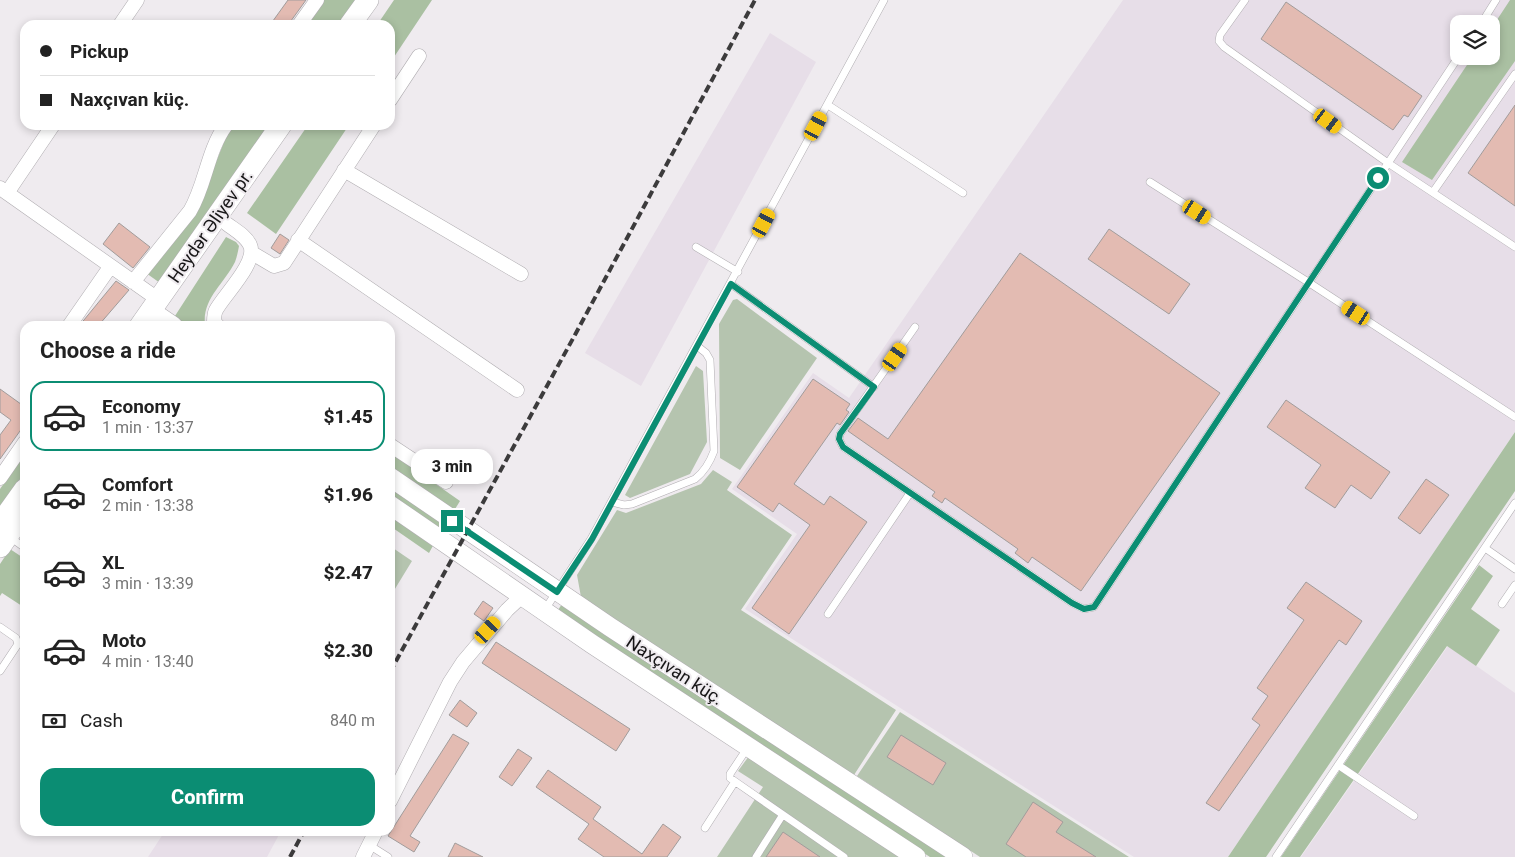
<!DOCTYPE html>
<meta charset="utf-8">
<style>
:root{--surface:#fff;--page:#f6f6f6;--text:#222;--muted:#767676;--line:#e0e0e0;--accent:#0b8d73}
body{margin:0;font-family:Roboto,sans-serif;background:var(--page);color:var(--text);height:100vh;display:flex;flex-direction:column;font-size:19px;white-space:nowrap}
*{box-sizing:border-box;margin:0}
p{font-size:16px;color:var(--muted)}
.icon{flex:none;width:28px;height:28px;fill:none;stroke:currentColor;stroke-width:2;stroke-linecap:round;stroke-linejoin:round}
.map{position:relative;flex:1;overflow:hidden}
.side{position:absolute;left:20px;top:321px;width:375px;height:515px;display:flex;flex-direction:column;background:var(--surface);border-radius:15px;box-shadow:0 2px 8px #0003}
.side>*{flex:none}
.top-card{position:absolute;left:20px;top:20px;width:375px;height:110px;border-radius:15px;box-shadow:0 2px 8px #0003;display:grid;align-content:center;height:110px;padding:0 20px;background:var(--surface)}
.tools{position:absolute;left:1450px;top:15px;display:grid;gap:10px}
.tools a{display:grid;place-items:center;width:50px;height:50px;border-radius:10px;background:var(--surface);box-shadow:0 2px 8px #0003;font-size:25px}
.end{position:absolute;width:22px;height:22px;margin:-11px;border:6px solid #0b8d73;background:#fff;box-shadow:0 0 0 2px #fff}
.from{border-radius:50%}
.bubble{position:absolute;height:35px;border-radius:15px;background:var(--surface);box-shadow:0 2px 8px #0003;font-size:16px;font-weight:800;line-height:35px;text-align:center}
.car{position:absolute;width:15px;height:30px;margin:-15px -8px;border-radius:6px;box-shadow:0 0 4px 1px #0007;background:linear-gradient(#f5c518 24%,#345 0 40%,#f5c518 0 76%,#345 0 86%,#f5c518 0)}
.top-card b{display:flex;align-items:center;gap:18px;height:48px;font-size:19px}
.top-card b+b{border-top:1px solid var(--line)}
.top-card i{width:12px;height:12px;background:var(--text)}
ul{padding:0;list-style:none}
li{display:flex;align-items:center;gap:15px;height:70px;margin:0 10px 8px;padding:0 10px;border:2px solid transparent;border-radius:15px}
li div{flex:1}
li b{display:block;font-size:19px}
li em{font-style:normal;font-weight:800}
li.selected{border-color:var(--accent)}
li>.icon{width:45px;height:45px;stroke-width:1.5}
h2{padding:0 20px;font-size:22px;line-height:60px}
.pay{display:flex;align-items:center;gap:12px;height:55px;padding:0 20px;font-size:19px}
.pay p{margin-inline-start:auto}
.cta{display:flex;gap:10px;margin-top:auto;padding:10px 20px}
.cta a{flex:1;height:58px;border-radius:15px;background:var(--accent);color:#fff;font-size:20px;font-weight:800;line-height:58px;text-align:center}
.map>svg:first-child{display:block}
.built{fill:#e7dee8;fill-rule:evenodd}
.green{fill:#b5c4af}
.forest{fill:#aac0a2}
.building{fill:#e3bbb2;stroke:#a19c9b}
.lines{fill:none;stroke-linecap:round;stroke-linejoin:round}
.service-casing{stroke:#b0adb1;stroke-width:8}
.minor-casing{stroke:#b0adb1;stroke-width:15}
.secondary-casing{stroke:#b0adb1;stroke-width:20}
.primary-casing{stroke:#b0adb1;stroke-width:22}
.service{stroke:#fff;stroke-width:7}
.minor{stroke:#fff;stroke-width:14}
.secondary{stroke:#fff;stroke-width:19}
.primary{stroke:#fff;stroke-width:21}
.rail{stroke:#3c3b3c;stroke-width:4;stroke-dasharray:8 4;stroke-linecap:butt}
.route{stroke:#0b8d73;stroke-width:6}
.labels{text-anchor:middle;dominant-baseline:central;stroke-width:4;stroke-linejoin:round;paint-order:stroke}
.street-label{font-size:18px;fill:#171617;stroke:#efebef}
</style>
<div class="map">
<svg width="1515" height="857" viewBox="0 0 1515 857">
<rect width="100%" height="100%" fill="#efebef"/>
<!-- built -->
<path class="built" d="M1123 0H1515V432L1228 857H1134L745 609 797 534 732 489 813 373 849 398ZM1459 24H1491V56H1459Z
M770 33 816 62 641 386 585 353Z
M1448 646 1515 693V857H1301Z
M165 831H281L267 857H148Z"/>
<!-- green -->
<path class="green" d="M737 299 817 358 740 470 720 458 719 324 733 300Z
M696 366 703 371 707 442 690 474 630 498 625 495Z
M713 470 732 482 727 490 792 535 741 610 896 710 854 775 581 597 577 575 617 510 626 513 701 484Z
M390 546 412 561 390 597Z
M900 712 1129 857H980L857 776Z
M749 756 902 857H717L763 787 738 771Z"/>
<!-- forest -->
<path class="forest" d="M324 0H358L341 25H306Z
M394 0H432L390 63V25H377Z
M1510 0H1515V61L1432 180 1402 162 1473 56H1491V29Z
M234 125H271L160 283 146 273 200 202 226 137Z
M308 125H349L276 234 247 213Z
M226 237 236 242 239 246C238 251 237 257 235 262 224 284 202 299 205 325L206 326H183L173 319Z
M1515 432V491L1266 857H1228Z
M390 452 460 501 452 514 390 471Z
M25 453V472L0 508V489Z
M390 484 446 524 439 533 390 498Z
M390 511 435 542 429 553 390 526Z
M10 549 25 559V601L22 606 2 593 0 596V564Z
M1479 565 1493 576 1471 609 1500 630 1476 666 1447 646 1300 857H1281Z
M562 604 951 857H930L556 613Z"/>
<!-- building -->
<path class="building" d="M288 0H306L288 25H270Z
M1286 2 1422 96 1408 117 1404 115 1393 130 1261 39Z
M1515 105V206L1468 173Z
M119 223 150 247 133 268 103 244Z
M1109 229 1190 284 1169 314 1088 259Z
M280 234 289 240 280 254 271 248Z
M1020 253 1220 393 1081 591 1032 557 1028 563 1015 553 1018 549 945 498 942 503 932 496 935 492 848 431 858 418 888 439Z
M116 281 129 290 98 326H79Z
M813 379 850 404 846 410 849 412 840 425 837 423 794 484 824 505 830 496 867 522 789 634 752 608 810 525 779 503 773 512 737 487Z
M0 389 25 407V424L0 459V435L11 420 0 412Z
M1286 400 1390 472 1371 499 1351 485 1335 508 1305 488 1321 465 1267 427Z
M1426 479 1449 495 1420 534 1398 518Z
M1306 582 1362 621 1346 645 1339 640 1219 811 1206 803 1260 725 1252 719 1268 696 1257 688 1304 620 1287 608Z
M483 601 493 608 484 621 474 614Z
M496 642 630 729 616 751 482 663Z
M460 700 477 713 467 727 449 715Z
M453 734 469 743 410 836 420 842 414 852 388 836Z
M901 735 946 763 933 785 887 757Z
M518 749 532 758 512 786 499 777Z
M548 770 601 807 593 819 642 854 663 824 681 837 667 857H604L578 839 589 824 536 787Z
M1033 802 1063 822 1056 832 1096 857H1026L1006 844Z
M783 832 820 857H766Z
M455 843 483 857H448Z"/>
<g class="lines">
<defs>
<path id="service" d="M1245 0 1220 35 1219 41 1224 47 1388 163 1515 247
M1481 24 1496 0
M828 105 963 193
M1150 182 1308 282 1515 417
M1433 192 1515 74
M696 247 738 272
M731 284 874 387
M915 327 840 434 839 439 843 447 1072 603 1084 609 1094 607 1459 56
M612 502 624 505 632 504 695 479C704 472 710 462 714 451L710 360 706 353 697 346
M10 537 25 548
M1485 548 1515 569
M1502 604 1515 585
M544 611 591 539 884 0
M828 614 910 493
M0 627 16 638 18 644 0 671
M748 747 730 774V778L844 857
M1338 765 1414 816
M705 828 734 783
M369 845 388 857
M756 857 782 816
M1276 857 1515 503"/>
<path id="minor" d="M120 25 137 0
M299 25 317 0
M390 100 419 56
M344 170 521 274
M0 188 159 300
M7 193 53 125
M298 240 517 390
M252 253 274 266 284 263 374 125
M133 282 190 211C206 184 207 151 226 125
M69 326 110 267
M218 326 214 322C214 318 214 314 216 310 224 295 258 262 250 245 246 236 235 230 227 224
M390 445 446 482
M0 478 25 442
M390 801 450 682 463 662 507 610 522 596
M363 857 376 831"/>
<path id="secondary" d="M151 311 173 326
M390 477 610 627 963 857
M390 505 592 644 916 857"/>
<path id="primary" d="M350 25 368 0
M140 326 281 125
M2 521 25 489
M0 547 25 511"/>
</defs>
<!-- service casing -->
<use href="#service" class="service-casing"/>
<!-- minor casing -->
<use href="#minor" class="minor-casing"/>
<!-- secondary casing -->
<use href="#secondary" class="secondary-casing"/>
<!-- primary casing -->
<use href="#primary" class="primary-casing"/>
<!-- service -->
<use href="#service" class="service"/>
<!-- minor -->
<use href="#minor" class="minor"/>
<!-- secondary -->
<use href="#secondary" class="secondary"/>
<!-- primary -->
<use href="#primary" class="primary"/>
<!-- rail -->
<path class="rail" d="M390 672 576 333 755 0
M290 857 304 831"/>
</g>
<g class="lines">
<!-- route -->
<path class="route" d="M452 521 557 592 592 539 731 284 874 387 840 434 839 439 843 447 1072 603 1084 609 1094 607 1378 178"/>
</g>
<g class="labels">
<!-- street labels -->
<g class="street-label">
<text transform="translate(210 226) rotate(-55)">Heydər Əliyev pr.</text>
<text transform="translate(675 670) rotate(33)">Naxçıvan küç.</text>
</g>
</g>
</svg>
<div class="tools">
<a><svg class="icon" aria-label="layers" viewBox="0 0 24 24"><path d="M12 4l9 5-9 5-9-5zM3 14l9 5 9-5"/></svg></a>
</div>
<i class="end from" style="left:1378px;top:178px"></i>
<i class="end" style="left:452px;top:521px"></i>
<div class="bubble" style="left:411px;top:449px;width:82px">3 min</div>
<i class="car" style="left:1328px;top:121px;rotate:126deg"></i>
<i class="car" style="left:816px;top:126px;rotate:28deg"></i>
<i class="car" style="left:1197px;top:212px;rotate:123deg"></i>
<i class="car" style="left:764px;top:223px;rotate:28deg"></i>
<i class="car" style="left:1356px;top:313px;rotate:303deg"></i>
<i class="car" style="left:895px;top:357px;rotate:35deg"></i>
<i class="car" style="left:488px;top:630px;rotate:42deg"></i>
<div class="top-card">
<b><i class="from"></i>Pickup</b>
<b><i></i>Naxçıvan küç.</b>
</div>
<section class="side">
<h2>Choose a ride</h2>
<ul>
<li class="selected"><svg class="icon" aria-label="car" viewBox="0 0 24 24"><path d="M5 17H2v-5l4-1 3-4h7l3 4 3 1v5h-3M9 17h6M6 11h13"/><circle cx="7" cy="17" r="2"/><circle cx="17" cy="17" r="2"/></svg><div><b>Economy</b><p>1 min · 13:37</p></div><em>$1.45</em></li>
<li><svg class="icon" aria-label="car" viewBox="0 0 24 24"><path d="M5 17H2v-5l4-1 3-4h7l3 4 3 1v5h-3M9 17h6M6 11h13"/><circle cx="7" cy="17" r="2"/><circle cx="17" cy="17" r="2"/></svg><div><b>Comfort</b><p>2 min · 13:38</p></div><em>$1.96</em></li>
<li><svg class="icon" aria-label="car" viewBox="0 0 24 24"><path d="M5 17H2v-5l4-1 3-4h7l3 4 3 1v5h-3M9 17h6M6 11h13"/><circle cx="7" cy="17" r="2"/><circle cx="17" cy="17" r="2"/></svg><div><b>XL</b><p>3 min · 13:39</p></div><em>$2.47</em></li>
<li><svg class="icon" aria-label="car" viewBox="0 0 24 24"><path d="M5 17H2v-5l4-1 3-4h7l3 4 3 1v5h-3M9 17h6M6 11h13"/><circle cx="7" cy="17" r="2"/><circle cx="17" cy="17" r="2"/></svg><div><b>Moto</b><p>4 min · 13:40</p></div><em>$2.30</em></li>
</ul>
<div class="pay"><svg class="icon" aria-label="cash" viewBox="0 0 24 24"><path d="M3 7h18v10H3z"/><circle cx="12" cy="12" r="2"/></svg>Cash<p>840 m</p></div>
<div class="cta"><a>Confirm</a></div>
</section>
</div>
